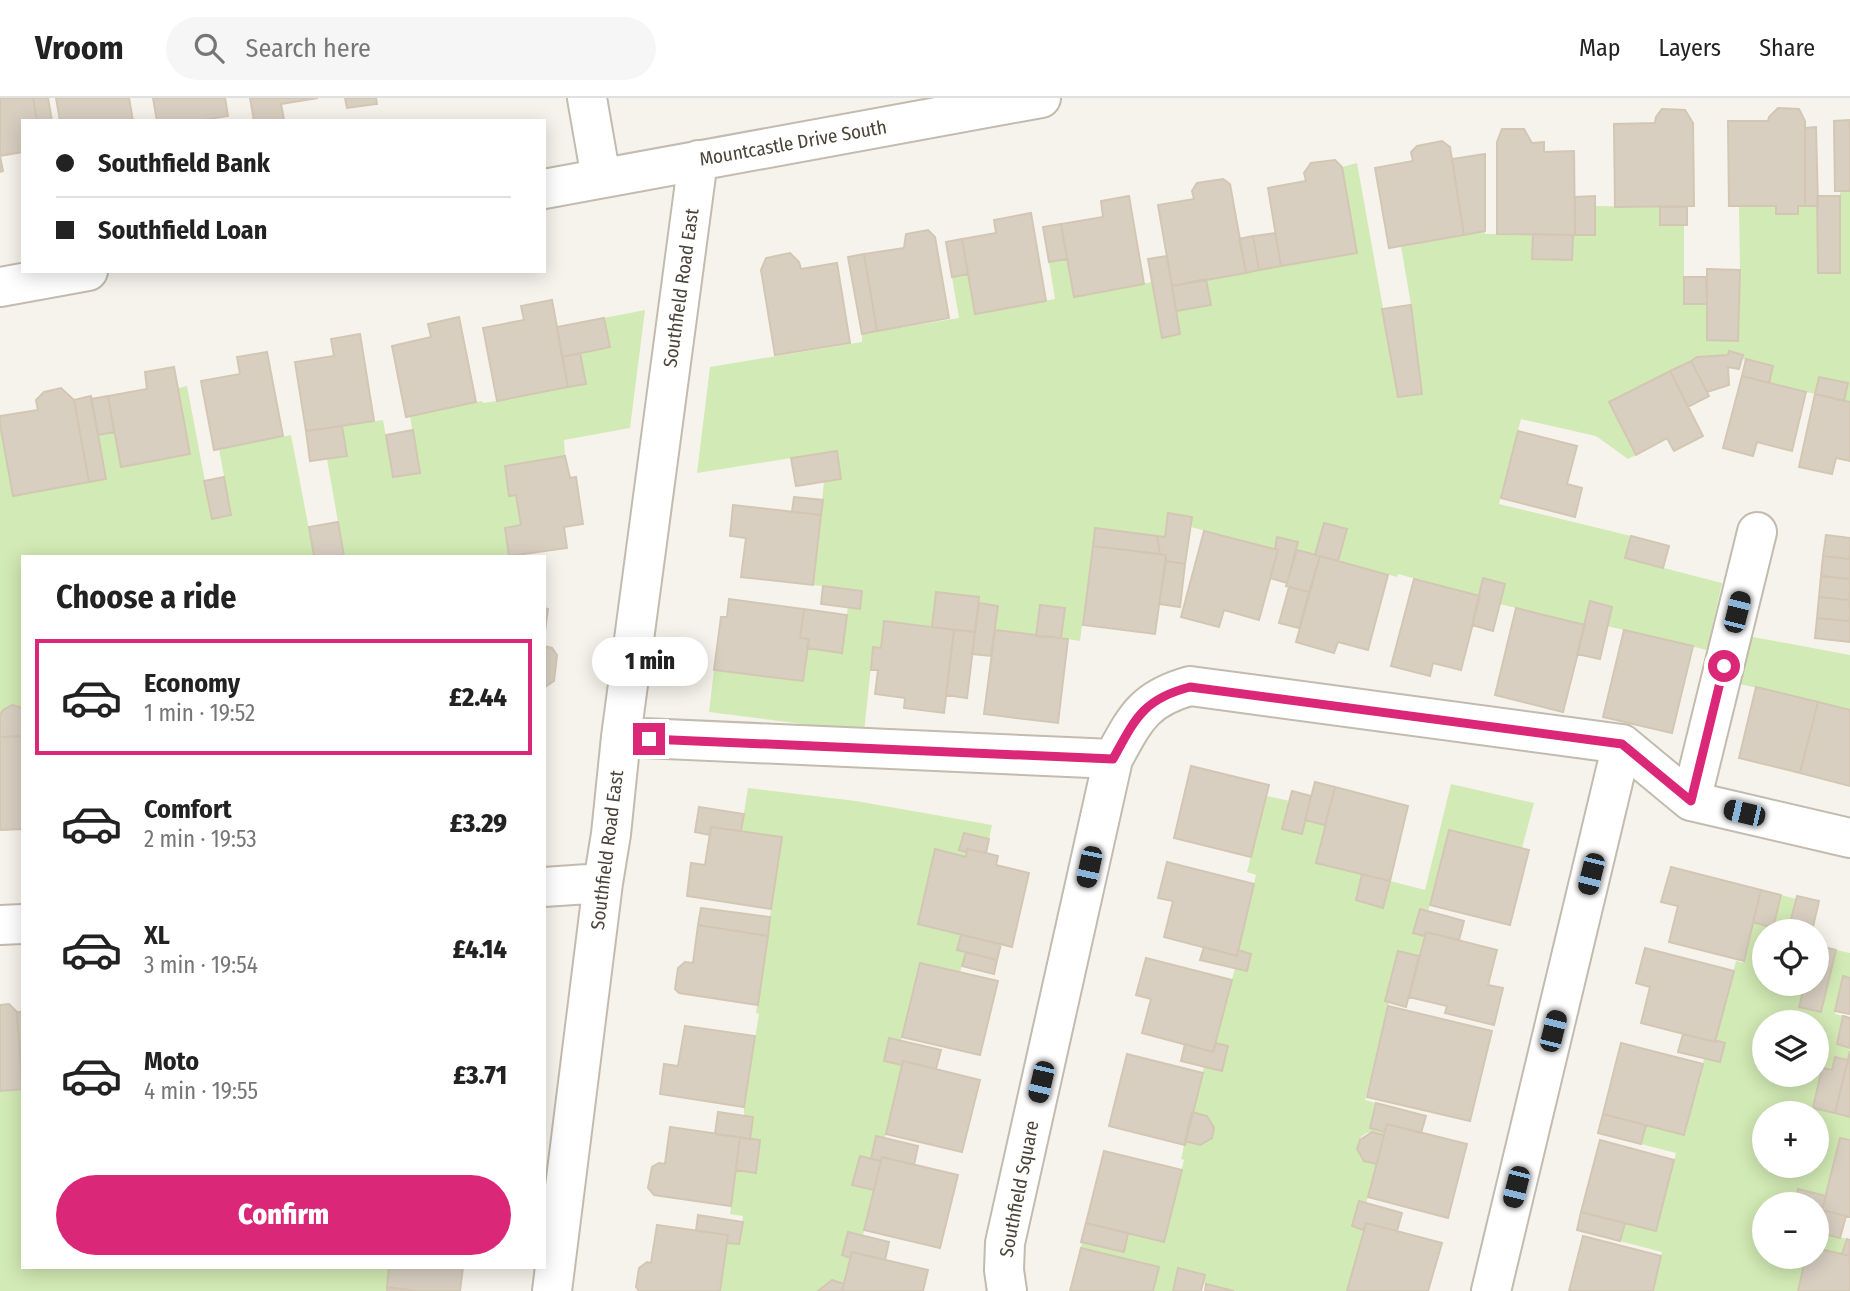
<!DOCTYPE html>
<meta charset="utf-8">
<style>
:root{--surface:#fff;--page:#f6f6f6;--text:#222;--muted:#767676;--line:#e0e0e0;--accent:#db2777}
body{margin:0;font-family:"Fira Sans Condensed",sans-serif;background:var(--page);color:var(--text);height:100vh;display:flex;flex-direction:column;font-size:26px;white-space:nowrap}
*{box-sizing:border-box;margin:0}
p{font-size:23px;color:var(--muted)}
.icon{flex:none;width:38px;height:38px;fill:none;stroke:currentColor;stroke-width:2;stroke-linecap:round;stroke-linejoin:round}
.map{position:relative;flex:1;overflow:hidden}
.side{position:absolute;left:21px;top:457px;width:525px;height:714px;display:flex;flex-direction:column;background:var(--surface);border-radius:0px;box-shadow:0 4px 18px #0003}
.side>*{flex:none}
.top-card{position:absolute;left:21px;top:21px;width:525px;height:154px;border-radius:0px;box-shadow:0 4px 18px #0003;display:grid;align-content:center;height:154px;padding:0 35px;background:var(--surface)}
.tools{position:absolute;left:1752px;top:821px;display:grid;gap:14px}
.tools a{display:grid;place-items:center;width:77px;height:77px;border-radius:50%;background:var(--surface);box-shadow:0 4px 18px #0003;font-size:35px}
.end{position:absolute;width:32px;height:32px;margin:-16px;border:9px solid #db2777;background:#fff;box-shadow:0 0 0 4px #fff}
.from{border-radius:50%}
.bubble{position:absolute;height:49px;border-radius:24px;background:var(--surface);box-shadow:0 4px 18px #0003;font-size:23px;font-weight:800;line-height:49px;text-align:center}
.car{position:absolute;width:21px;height:42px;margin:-21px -10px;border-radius:9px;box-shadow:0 0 5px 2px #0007;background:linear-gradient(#222 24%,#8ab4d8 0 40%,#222 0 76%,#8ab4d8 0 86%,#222 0)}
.top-card b{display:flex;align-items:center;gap:24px;height:66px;font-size:26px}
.top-card b+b{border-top:2px solid var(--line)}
.top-card i{width:18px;height:18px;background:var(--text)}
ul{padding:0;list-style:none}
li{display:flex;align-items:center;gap:21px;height:116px;margin:0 14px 10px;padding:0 21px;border:4px solid transparent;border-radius:0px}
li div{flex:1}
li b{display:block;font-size:26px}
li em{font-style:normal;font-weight:800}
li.active{border-color:var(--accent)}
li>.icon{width:63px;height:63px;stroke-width:1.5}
h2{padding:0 35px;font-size:32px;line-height:84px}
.action{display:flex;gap:14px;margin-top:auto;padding:14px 35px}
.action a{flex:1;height:80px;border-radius:42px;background:var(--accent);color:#fff;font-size:28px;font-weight:800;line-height:80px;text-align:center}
header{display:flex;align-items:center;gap:42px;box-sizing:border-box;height:98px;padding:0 35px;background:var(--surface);border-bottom:2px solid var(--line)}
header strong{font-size:33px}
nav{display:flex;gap:38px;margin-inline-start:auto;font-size:24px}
.search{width:490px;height:63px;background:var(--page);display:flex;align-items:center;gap:18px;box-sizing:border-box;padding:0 24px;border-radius:38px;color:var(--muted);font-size:26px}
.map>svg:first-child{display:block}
.green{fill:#d2eab5;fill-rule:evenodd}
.building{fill:#d8cfc1;stroke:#d3c7b4;stroke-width:2}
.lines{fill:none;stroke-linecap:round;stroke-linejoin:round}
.minor-casing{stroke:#c2bbae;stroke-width:42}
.minor{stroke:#fff;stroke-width:38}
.route{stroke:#db2777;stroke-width:9}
.labels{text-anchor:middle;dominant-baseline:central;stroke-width:5;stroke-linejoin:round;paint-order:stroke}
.street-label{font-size:19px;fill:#4b4439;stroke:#fff}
</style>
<header>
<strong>Vroom</strong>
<div class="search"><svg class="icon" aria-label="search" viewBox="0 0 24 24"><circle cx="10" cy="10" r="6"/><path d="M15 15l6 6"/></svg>Search here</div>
<nav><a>Map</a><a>Layers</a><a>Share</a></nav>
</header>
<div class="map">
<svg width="1850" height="1193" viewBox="0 0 1850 1193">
<rect width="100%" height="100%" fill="#f6f3ec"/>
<!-- green -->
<path class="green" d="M1357 65 1399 299 1422 295 1411 207 1401 148 1485 133V136H1533L1532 161 1573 137H1595V108L1660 109 1661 127H1684V205L1707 206V242L1738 243 1740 172 1739 108H1776V116H1798V108H1818V175H1840V93H1850V304L1844 303 1848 285 1819 279 1815 296 1769 285 1773 268 1742 261 1743 257 1729 253 1728 257 1697 259 1609 304 1636 357 1628 361 1596 338 1521 321 1499 406 1631 438 1625 460 1722 485 1707 552 1607 528 1612 509 1590 503 1585 527 1500 506 1505 486 1484 480 1479 498 1398 476 1397 479 1338 463 1346 431 1324 425 1315 457 1297 452 1298 444 1278 439 1274 451 1191 429 1192 419 1169 415 1165 439 1095 430 1080 543 1061 540 1064 510 1040 507 1036 538 995 532 998 508 979 505V499L937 494 932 529 884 523 881 550 873 549 864 634 709 614 714 572 802 583 807 550 841 554 848 509 860 511 862 493 813 487 824 384 791 360 697 375 710 269 862 244V236L959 220 952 179 968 176 975 216 1055 201 1049 164 1067 161 1074 199 1152 184 1162 239 1180 236 1176 213 1210 207 1206 181 1357 155 1342 69Z
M645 212 630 330 564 342 565 358 505 368 509 398 516 397 521 427 505 430 509 458H344L327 361 347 357 342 328 383 322 393 379 419 375 410 318 482 303 483 305 497 303 586 285 580 255 604 220Z
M187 288 212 420 231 416 219 351 291 337 314 458H23V610C14 605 4 608 0 617V326L13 398 106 381 98 337 114 334 121 369 178 290Z
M1748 538 1850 557V612L1736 585Z
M1451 686 1534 705 1522 750 1449 732 1428 814 1420 811 1413 835 1424 838 1419 858 1398 853 1385 903 1389 905 1365 1002 1376 1005 1370 1030 1385 1034 1384 1037C1380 1036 1376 1034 1372 1034 1354 1036 1357 1053 1364 1063L1377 1066 1366 1106 1359 1104 1352 1128 1363 1132 1347 1193H1234L1203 1185 1205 1177 1178 1171 1173 1193H1153L1158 1169 1081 1150 1082 1144 1124 1154 1128 1135 1164 1144 1184 1062 1181 1061 1185 1043 1200 1047 1212 1040 1214 1030 1207 1018 1192 1014 1204 969 1222 973 1228 949 1216 945 1235 870 1247 873 1251 856 1238 852 1256 777 1247 774 1266 698 1290 703 1305 722 1325 727 1316 765 1362 776 1356 802 1383 809 1390 783 1425 792Z
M748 690 856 703 992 727 989 741 964 735 959 752 966 754V759L935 752 918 826 961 837 957 852 966 854 960 874 920 865 901 943 889 940 884 963 902 967 885 1040 876 1039 871 1061 860 1058 853 1087 874 1092 863 1137 848 1135 842 1157 850 1160 844 1186 832 1182 818 1193H720L727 1145 739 1146 743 1118 730 1116 736 1072 756 1074 760 1042 750 1041 753 1019 744 1018V1009L759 916 756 915 771 811 741 733Z
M1781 797 1796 801 1788 833H1764V886H1805L1799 909 1821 914 1836 852 1850 855V880L1843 879 1835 916 1843 918 1850 950 1848 962 1835 959 1832 972 1822 970 1813 1010 1850 1019V1042L1840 1040 1826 1098 1798 1091 1795 1106H1764V1158L1806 1159 1798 1193H1653L1662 1154 1620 1143 1625 1125 1656 1132 1676 1055 1641 1046 1646 1027 1685 1037 1704 961 1720 964 1715 942 1736 863 1743 865 1753 824 1773 829ZM1764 924H1816V976H1764ZM1764 1015H1816V1068H1764Z
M23 957V1169H389L387 1193H0V993L22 991 20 958Z
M1817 1134 1847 1141 1842 1156 1817 1150Z"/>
<!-- building -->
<path class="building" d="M0 0H33L37 23H23V54L0 58 3 73 0 74Z
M33 0H48L52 23H37Z
M56 0H129L133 23H60Z
M153 0H225L228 18 197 23H157Z
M250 0H318L281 6 284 22 254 23Z
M345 0H376L377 6 347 10Z
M1778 10 1799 11 1805 23V108H1798V116H1776V108H1729L1728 23H1768L1769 19Z
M1662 11 1685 12 1693 25 1694 108 1615 109 1614 26 1655 25 1656 19Z
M1850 22V93H1835L1834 23Z
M1816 29 1818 108H1805V30Z
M1502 31H1524L1532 45 1544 44V54L1574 53 1575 137 1497 136V44Z
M1442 43 1450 49 1464 137 1389 150 1375 70 1413 63 1411 54 1417 48Z
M1485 56V133L1464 137 1452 61Z
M1335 62 1342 69 1357 155 1281 168 1268 90 1306 83 1304 75 1311 65Z
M1223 81 1230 86 1246 175 1172 188 1158 107 1194 101 1192 93 1197 85Z
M1129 98 1144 186 1074 199 1061 126 1103 119 1101 103Z
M1595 98V137H1575V99Z
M1817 98H1840V175H1818Z
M1660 109H1687V127H1660Z
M1031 115 1046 203 975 216 962 141 996 135 994 122Z
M1061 126 1067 161 1049 164 1043 129Z
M928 132 935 139 949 220 877 233 864 156 904 150 906 136Z
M1275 135 1281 168 1259 172 1253 138Z
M1533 136 1573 137 1572 162 1532 161Z
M1253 138 1259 172 1246 175 1239 141Z
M962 141 968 176 952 179 946 144Z
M790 155 799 164 801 171 837 165 850 245 775 257 761 172 766 160Z
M864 156 877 233 862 236 848 159Z
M1167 158 1180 236 1162 240 1148 161Z
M1707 171 1740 172 1738 243 1707 242Z
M1684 179H1706L1707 206H1684Z
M1206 181 1211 207 1176 213 1172 188Z
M552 202 568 289 497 303 483 230 524 222 521 208Z
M1411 207 1422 296 1398 299 1382 211Z
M459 219 476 304 406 319 392 248 431 239 428 226Z
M604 220 610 249 562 259 557 229Z
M360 236 374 323 306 333 295 264 334 258 331 241Z
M1729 253 1743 257 1739 271 1728 269 1729 287 1707 294 1691 263 1697 259 1728 257Z
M267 254 283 338 214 352 201 283 240 276 237 259Z
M580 255 586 286 568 289 562 259Z
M1746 261 1773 268 1769 285 1742 278Z
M1691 263 1709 298 1688 309 1670 273Z
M174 269 190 356 121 369 108 298 147 291 145 274Z
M1670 273 1703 338 1674 353 1667 340 1636 357 1609 304Z
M1742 278 1806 294 1792 353 1757 344 1753 358 1723 350Z
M1819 279 1848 285 1844 303 1815 296Z
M61 290 74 302 89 384 13 398 0 326V318L38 312 36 302 44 294Z
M1815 296 1850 304V363L1836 360 1832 376 1799 369Z
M91 298 106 381 89 384 74 302Z
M108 298 114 334 98 337 91 301Z
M342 328 347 358 310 363 306 333Z
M413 332 420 375 393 379 386 337Z
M1518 333 1577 348 1567 386 1582 390 1575 419 1501 400Z
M837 353 841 381 796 388 791 360Z
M565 358 570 380 576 379 583 426 564 429 567 450 509 458 505 430 521 427 516 397 509 398 505 368Z
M224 379 231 417 212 421 204 383Z
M794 399 823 402 821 417 792 414Z
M733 407 821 417 813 487 741 479 746 440 730 438Z
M1168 415 1192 419 1185 466 1166 463V457L1160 456 1157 438 1165 439Z
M338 424 344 458H314L309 429Z
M1324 425 1347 431 1338 463 1315 457Z
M1095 430 1157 438 1160 456 1093 448Z
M1204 433 1278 452 1259 522 1224 512 1219 529 1181 519Z
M1826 437 1850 440V461L1823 458Z
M1631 438 1669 448 1663 470 1625 460Z
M1277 439 1298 444 1287 485 1270 480 1278 452 1275 451Z
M1093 448 1166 457 1155 536 1083 527Z
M1297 452 1320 458 1309 494 1286 488Z
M1320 458 1388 477 1368 552 1338 544 1334 555 1296 544Z
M1823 458 1850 461V481L1821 478Z
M1166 463 1185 466 1180 509 1159 506Z
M1821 478 1850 481V502L1819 499Z
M1483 480 1505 486 1493 533 1472 527Z
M1414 481 1480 498 1461 572 1433 565 1430 578 1391 568Z
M823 488 862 493 860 511 821 506Z
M1289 489 1309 494 1299 530 1279 525Z
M936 494 979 499 975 534 932 529Z
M1819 499 1850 502V523L1817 520Z
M729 501 804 511 800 540 809 541 803 583 714 572 721 519H727Z
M1590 503 1612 509 1600 561 1577 556Z
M979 505 998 508 991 558 972 556Z
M1040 507 1065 510 1061 540 1036 538Z
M544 510 548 511 544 540Z
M1516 510 1585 527 1563 614 1495 597Z
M804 511 847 517 842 555 807 550 809 541 800 540Z
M1817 520 1850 523V544L1815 540Z
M884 523 954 532 944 615 904 610 905 600 875 596 878 572H871L873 549 881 550Z
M954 532 975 534 967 600 946 597Z
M995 532 1068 541 1058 625 984 616Z
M1624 532 1693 548 1672 635 1603 619Z
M544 548 552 550 557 557 554 583 545 589Z
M1756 589 1818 604 1800 675 1739 660Z
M1818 604 1850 612V688L1800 675Z
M12 607 23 610V638L0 639V617L3 612Z
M23 638V731L0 732V639Z
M1191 668 1269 687 1251 759 1174 740Z
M1315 684 1335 689 1325 727 1305 722Z
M1335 689 1408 708 1390 783 1316 765Z
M1292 693 1311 698 1302 736 1282 731Z
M699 709 744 716 741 733 711 729 710 737 695 734Z
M711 729 782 739 771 811 687 798 691 765 705 767Z
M1449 732 1529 752 1510 827 1430 807Z
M964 735 989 741 986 755 967 751 966 754 959 752Z
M935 751 966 759 967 751 986 755 998 758 996 767 1029 775 1012 849 918 826Z
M1167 764 1254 786 1237 858 1164 839 1173 803 1158 800Z
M1671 769 1761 792 1744 863 1669 844 1678 808 1661 804Z
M1362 776 1390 783 1383 810 1356 802Z
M1761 792 1781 797 1773 830 1753 824Z
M1797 798 1819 803 1812 833H1788Z
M701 810 770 819 768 838 698 827Z
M1420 811 1464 823 1459 842 1426 834 1424 838 1413 835Z
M698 827 768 838 758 907 679 895 675 891 678 870 685 864 693 865Z
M1426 834 1497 852 1488 887 1503 890 1494 927 1445 915 1447 908 1409 899Z
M961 837 1001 846 997 862 957 852Z
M1816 847 1836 852 1821 914 1799 909 1805 886H1816Z
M1204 849 1237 858 1238 852 1251 856 1247 873 1200 862Z
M1645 850 1734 873 1715 944 1641 925 1650 889 1636 885Z
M1398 853 1419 858 1406 909 1385 903Z
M966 854 997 862 994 876 962 868Z
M1146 860 1232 882 1213 954 1142 935 1151 901 1136 897Z
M920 865 998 883 980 957 902 939Z
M1843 878 1850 880V916L1835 913Z
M9 906 17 914 22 991 0 993V907Z
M1388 908 1492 933 1470 1023 1367 999Z
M17 914H23V957L20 958Z
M1843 918 1850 920V950L1837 946Z
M685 928 755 938 744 1009 660 996 664 966 678 968Z
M1683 936 1715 944V942L1725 945 1720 964 1678 954Z
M889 940 941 952 936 971 903 963 902 967 884 963Z
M1216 945 1228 948 1222 973 1181 963 1185 946 1213 954Z
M1621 945 1703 966 1684 1037 1603 1016Z
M1850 953V1019L1835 1015Z
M1127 956 1203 975 1185 1047 1109 1028Z
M1835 959 1848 962 1835 1015 1813 1010 1822 970 1832 972Z
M903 963 980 982 962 1054 886 1036Z
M1376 1005 1426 1018 1421 1035 1387 1026 1385 1034 1370 1030Z
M718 1014 753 1019 750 1041 715 1036Z
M1192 1014 1207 1018 1214 1030 1212 1040 1200 1047 1185 1043Z
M1603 1016 1646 1027 1641 1046 1598 1035Z
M1387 1026 1467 1046 1448 1120 1368 1099Z
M670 1029 740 1039 731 1108 654 1097 648 1090 652 1069 659 1065 665 1066Z
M1372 1034 1384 1037 1377 1066 1364 1063 1357 1051 1360 1042Z
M876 1038 918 1048 914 1067 882 1059 881 1063 871 1061Z
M740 1039 760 1042 756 1075 736 1072Z
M1840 1040 1850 1042V1119L1822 1112Z
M1600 1042 1674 1062 1656 1133 1581 1114Z
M1104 1053 1182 1072 1164 1144 1086 1125Z
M860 1058 881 1063 874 1092 852 1087Z
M882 1059 958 1077 940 1150 864 1132Z
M1798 1091 1826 1098 1822 1112 1846 1118 1840 1140 1816 1134V1106H1795Z
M1359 1103 1402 1115 1397 1133 1366 1125 1363 1132 1352 1128Z
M1581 1114 1625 1125 1620 1143 1577 1132Z
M698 1117 743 1124 739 1146 727 1145 728 1137 696 1133Z
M1086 1125 1128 1135 1124 1154 1081 1144Z
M1366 1125 1442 1145 1428 1193H1347Z
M657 1127 728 1137 720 1193H639L636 1189 639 1170 647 1164 651 1165Z
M848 1134 889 1144 885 1162 852 1154 850 1160 842 1157Z
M1583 1138 1661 1158 1653 1193H1569Z
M1847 1141 1850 1142V1158L1842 1156Z
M1081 1150 1159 1169 1153 1193H1070Z
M1816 1150 1850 1158V1193H1798L1806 1158H1816Z
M852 1154 928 1172 923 1193H842Z
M389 1169H463L460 1193H417L387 1189Z
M1178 1170 1205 1177 1201 1193H1173Z
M832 1182 844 1186 842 1193H818Z
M1206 1186 1234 1193H1205Z
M387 1189 417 1193H387Z"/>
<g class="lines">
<defs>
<path id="minor" d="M587 0 601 80
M544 91 1041 0
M0 189 88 173
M621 639 1113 661C1135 621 1143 601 1190 588L1622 646 1691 703 1850 740
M1691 703 1757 434
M544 789 603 785
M0 827 23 826
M552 1193 603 785 611 736 621 639 698 62
M1007 1193 1004 1172 1005 1145 1113 661
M1491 1193 1622 646"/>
</defs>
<!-- minor casing -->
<use href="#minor" class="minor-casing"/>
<!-- minor -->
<use href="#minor" class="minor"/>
</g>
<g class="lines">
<!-- route -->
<path class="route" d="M649 641 1113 661C1135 621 1143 601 1190 589L1622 646 1691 703 1724 568"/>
</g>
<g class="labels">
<!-- street labels -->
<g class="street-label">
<text transform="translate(793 45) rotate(-10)">Mountcastle Drive South</text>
<text transform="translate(681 190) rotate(-82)">Southfield Road East</text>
<text transform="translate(607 752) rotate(-83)">Southfield Road East</text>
<text transform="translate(1019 1091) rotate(-79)">Southfield Square</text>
</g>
</g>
</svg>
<div class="tools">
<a><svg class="icon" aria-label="locate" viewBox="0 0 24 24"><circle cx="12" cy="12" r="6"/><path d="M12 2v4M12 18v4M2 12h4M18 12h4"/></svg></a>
<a><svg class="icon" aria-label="layers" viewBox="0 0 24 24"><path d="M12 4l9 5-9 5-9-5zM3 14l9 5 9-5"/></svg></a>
<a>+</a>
<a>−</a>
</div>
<i class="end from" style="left:1724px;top:568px"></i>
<i class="end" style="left:649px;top:641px"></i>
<div class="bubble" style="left:592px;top:539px;width:116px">1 min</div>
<i class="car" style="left:1737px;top:514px;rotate:14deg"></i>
<i class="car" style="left:1744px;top:715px;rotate:283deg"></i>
<i class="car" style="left:1089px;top:769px;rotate:192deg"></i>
<i class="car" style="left:1591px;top:776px;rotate:194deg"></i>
<i class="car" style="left:1553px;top:933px;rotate:14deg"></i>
<i class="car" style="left:1041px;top:984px;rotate:193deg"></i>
<i class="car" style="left:1516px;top:1089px;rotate:194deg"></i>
<div class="top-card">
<b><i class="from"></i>Southfield Bank</b>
<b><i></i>Southfield Loan</b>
</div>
<section class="side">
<h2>Choose a ride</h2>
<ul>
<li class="active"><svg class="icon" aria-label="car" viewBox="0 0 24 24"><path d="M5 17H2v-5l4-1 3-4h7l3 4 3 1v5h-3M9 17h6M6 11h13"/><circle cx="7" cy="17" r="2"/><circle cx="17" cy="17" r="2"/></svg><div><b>Economy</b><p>1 min · 19:52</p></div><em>£2.44</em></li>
<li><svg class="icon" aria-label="car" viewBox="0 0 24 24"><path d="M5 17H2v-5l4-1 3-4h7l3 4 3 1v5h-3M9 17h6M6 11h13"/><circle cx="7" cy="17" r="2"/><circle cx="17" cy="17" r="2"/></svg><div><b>Comfort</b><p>2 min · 19:53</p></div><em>£3.29</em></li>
<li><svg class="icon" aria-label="car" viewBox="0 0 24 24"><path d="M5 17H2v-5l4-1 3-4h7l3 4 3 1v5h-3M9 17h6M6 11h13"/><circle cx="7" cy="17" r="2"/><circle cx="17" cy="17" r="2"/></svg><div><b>XL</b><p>3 min · 19:54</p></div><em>£4.14</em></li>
<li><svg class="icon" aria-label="car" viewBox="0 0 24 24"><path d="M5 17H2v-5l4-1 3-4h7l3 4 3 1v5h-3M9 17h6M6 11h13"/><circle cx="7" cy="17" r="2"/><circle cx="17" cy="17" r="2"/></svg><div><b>Moto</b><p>4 min · 19:55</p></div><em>£3.71</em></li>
</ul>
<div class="action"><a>Confirm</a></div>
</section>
</div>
